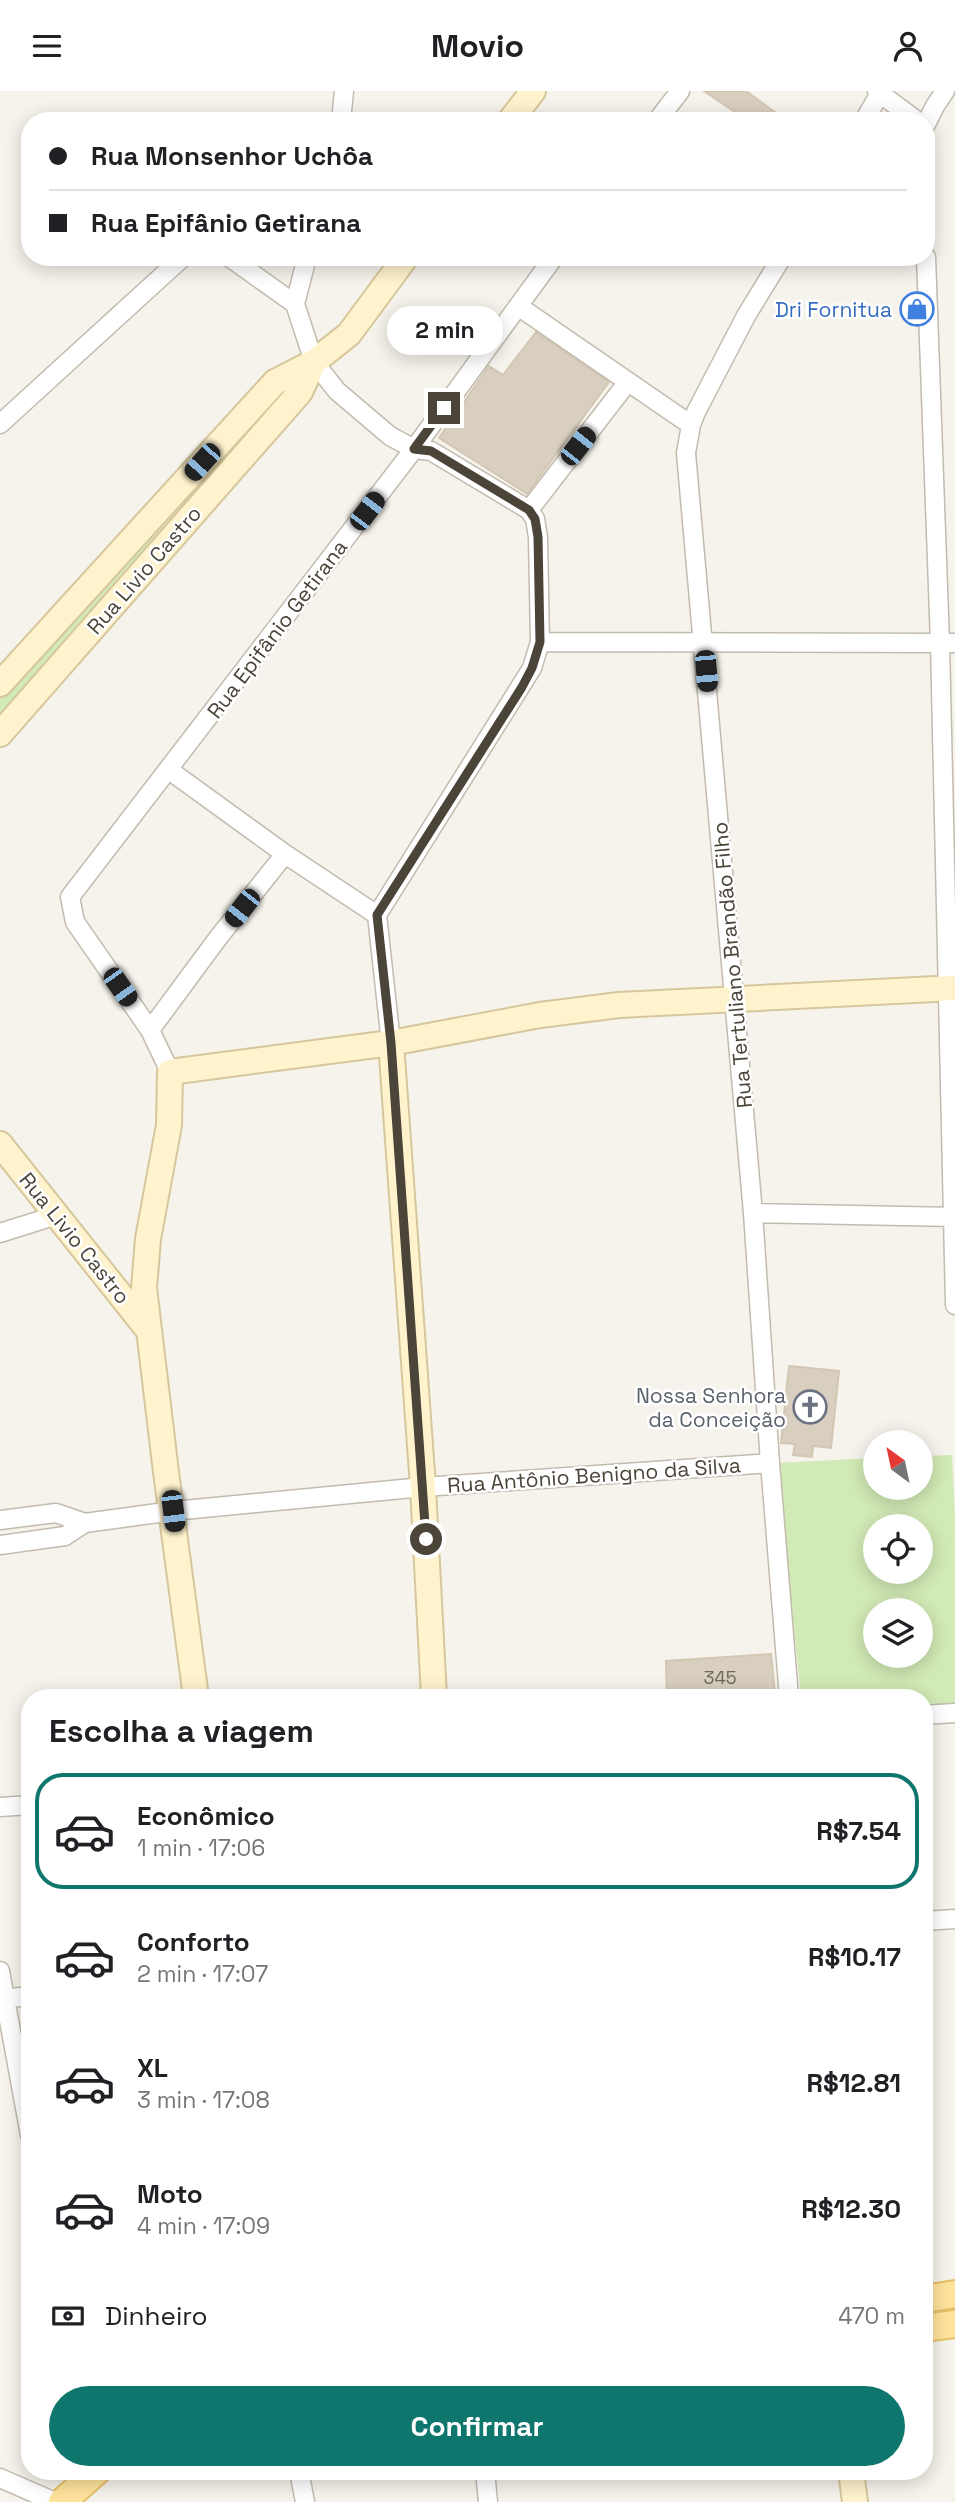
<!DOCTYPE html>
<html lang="pt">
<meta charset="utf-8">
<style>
:root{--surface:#fff;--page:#f6f6f6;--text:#202124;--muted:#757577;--line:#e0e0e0;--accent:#0f766e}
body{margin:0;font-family:"Space Grotesk",sans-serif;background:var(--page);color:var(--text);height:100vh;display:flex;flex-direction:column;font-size:26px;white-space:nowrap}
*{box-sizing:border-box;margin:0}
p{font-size:23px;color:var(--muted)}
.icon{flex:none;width:38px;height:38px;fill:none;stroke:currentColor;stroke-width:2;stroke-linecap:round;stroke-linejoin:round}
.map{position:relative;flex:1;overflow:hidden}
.panel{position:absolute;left:21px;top:1598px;width:912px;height:791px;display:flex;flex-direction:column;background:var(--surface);border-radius:28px;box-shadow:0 4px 18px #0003}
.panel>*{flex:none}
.guide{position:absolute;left:21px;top:21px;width:914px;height:154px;border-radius:28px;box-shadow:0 4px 18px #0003;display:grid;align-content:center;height:154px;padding:0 28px;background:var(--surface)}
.needle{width:46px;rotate:327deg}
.buttons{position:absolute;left:863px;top:1339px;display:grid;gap:14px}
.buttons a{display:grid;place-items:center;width:70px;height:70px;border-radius:50%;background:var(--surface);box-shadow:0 4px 18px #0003;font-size:35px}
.end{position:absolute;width:32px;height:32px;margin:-16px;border:9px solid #4b4439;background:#fff;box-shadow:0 0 0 4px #fff}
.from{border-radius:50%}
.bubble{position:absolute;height:49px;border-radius:24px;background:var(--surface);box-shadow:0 4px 18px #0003;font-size:23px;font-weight:700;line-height:49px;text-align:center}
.car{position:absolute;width:21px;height:42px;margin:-21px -10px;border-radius:9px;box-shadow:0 0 5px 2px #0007;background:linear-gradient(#222 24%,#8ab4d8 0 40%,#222 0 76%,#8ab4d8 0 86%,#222 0)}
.guide b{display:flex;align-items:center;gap:24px;height:66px;font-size:26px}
.guide b+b{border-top:2px solid var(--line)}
.guide i{width:18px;height:18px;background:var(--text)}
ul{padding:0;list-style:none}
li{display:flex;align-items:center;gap:21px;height:116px;margin:0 14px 10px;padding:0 14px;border:4px solid transparent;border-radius:28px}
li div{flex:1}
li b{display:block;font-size:26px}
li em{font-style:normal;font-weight:700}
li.selected{border-color:var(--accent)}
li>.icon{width:63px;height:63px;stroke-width:1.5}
h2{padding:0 28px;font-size:32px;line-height:84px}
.pay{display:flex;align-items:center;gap:18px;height:77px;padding:0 28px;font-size:26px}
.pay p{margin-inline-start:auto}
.cta{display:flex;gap:14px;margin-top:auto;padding:14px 28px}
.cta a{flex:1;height:80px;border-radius:42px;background:var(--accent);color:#fff;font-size:28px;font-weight:700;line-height:80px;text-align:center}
header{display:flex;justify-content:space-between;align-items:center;height:91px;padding:0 28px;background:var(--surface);font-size:32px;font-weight:700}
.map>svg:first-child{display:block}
.green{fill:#d2eab5;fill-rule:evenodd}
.building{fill:#d8cfc1;stroke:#d3c7b4;stroke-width:2}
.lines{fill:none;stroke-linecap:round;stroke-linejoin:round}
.street-casing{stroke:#c2bbae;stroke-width:21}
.secondary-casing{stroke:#d6c79b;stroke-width:28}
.primary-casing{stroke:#e6c16a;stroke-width:30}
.street{stroke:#fff;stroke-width:18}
.secondary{stroke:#fff3cd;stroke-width:24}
.primary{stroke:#ffe39c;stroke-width:26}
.route{stroke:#4b4439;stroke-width:9}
.labels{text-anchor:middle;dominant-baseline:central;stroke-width:5;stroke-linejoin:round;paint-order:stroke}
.number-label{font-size:18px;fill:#6e675b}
.shop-label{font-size:21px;fill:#366cbe;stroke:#fff;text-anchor:end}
.street-label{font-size:21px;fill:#4b4439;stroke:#fff}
.worship-label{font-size:21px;fill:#5b616d;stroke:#fff;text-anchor:end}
</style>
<header><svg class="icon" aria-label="menu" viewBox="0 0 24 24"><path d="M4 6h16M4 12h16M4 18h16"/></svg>Movio<svg class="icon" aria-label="person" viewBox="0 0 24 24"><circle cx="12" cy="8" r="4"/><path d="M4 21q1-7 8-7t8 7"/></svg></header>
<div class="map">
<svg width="955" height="2411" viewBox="0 0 955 2411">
<rect width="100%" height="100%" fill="#f6f3ec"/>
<!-- green -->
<path class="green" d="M280 291 293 303 0 627V601Z
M952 1364 955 1426V1614L924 1616V1606H801L777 1372 875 1367V1396H920L921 1365ZM875 1435H920V1480H875ZM875 1519H920V1564H875Z"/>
<!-- building -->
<path class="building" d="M704 0H746L787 30H748Z
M536 241 609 291 527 403 439 347 489 275 503 284Z
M789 1275 839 1280 831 1357 813 1355 812 1366 793 1364 795 1353 781 1352Z
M771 1563 775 1602 713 1606H667L666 1570Z"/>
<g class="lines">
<defs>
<path id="street" d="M877 0 917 30
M341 30 344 0
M657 30 680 0
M864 30 880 2
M926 33 935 15 945 0
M229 166 295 213
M307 166 295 213 314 271 337 300 390 345 414 358 431 360 529 419 535 428 538 446 540 551 532 577 377 824 391 952
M782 166 746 225 696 321 691 334 686 362 753 1122 770 1372 789 1606
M926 166 940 552 955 1214
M518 215 691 334
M0 333 183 166
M529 419 627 292
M540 551 955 552
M169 679 285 763 377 824
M150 939 218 847 285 763
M170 981 150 939 75 831 70 806 414 358 554 166
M753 1122 955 1126
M0 1142 57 1124
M0 1429 56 1422 85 1432 173 1420 423 1396 770 1372
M0 1454 65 1445 85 1432
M924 1624 955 1622
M0 1716 30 1714
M924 1830 955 1828
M0 1880 30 2044
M0 1908 30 1905
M299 2380 305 2411
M485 2380 488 2411
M0 2387 55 2411"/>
<path id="secondary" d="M510 30 533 0
M0 593 275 291 314 271 349 243 406 166
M0 643 300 301 314 271
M391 952 423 1396 434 1606
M0 1053 149 1240
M196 1606 166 1381 144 1197 148 1148 169 1034 170 981 391 952 540 924 619 914 955 897
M851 2380 855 2411"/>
<path id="primary" d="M924 2208 955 2203
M924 2237 955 2233
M62 2411 97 2380"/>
</defs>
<!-- street casing -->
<use href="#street" class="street-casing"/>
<!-- secondary casing -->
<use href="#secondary" class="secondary-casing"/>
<!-- primary casing -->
<use href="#primary" class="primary-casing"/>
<!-- street -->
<use href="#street" class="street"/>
<!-- secondary -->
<use href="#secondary" class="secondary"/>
<!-- primary -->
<use href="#primary" class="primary"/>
</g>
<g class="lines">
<!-- route -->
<path class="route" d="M426 1448 391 952 377 824 522 596 532 577 540 551 538 446 535 428 529 419 431 360 414 358 444 317"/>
</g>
<!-- icons -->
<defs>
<symbol id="shop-ring" viewBox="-11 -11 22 22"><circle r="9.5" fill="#fff" stroke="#3f7fe0" stroke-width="1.5"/><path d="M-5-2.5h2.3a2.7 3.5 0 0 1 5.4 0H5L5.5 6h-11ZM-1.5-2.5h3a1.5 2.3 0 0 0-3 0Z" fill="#3f7fe0"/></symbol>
<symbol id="church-ring" viewBox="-11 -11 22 22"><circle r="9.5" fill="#fff" stroke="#6b7280" stroke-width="1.5"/><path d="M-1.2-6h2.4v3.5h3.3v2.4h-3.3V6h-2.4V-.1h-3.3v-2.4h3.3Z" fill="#6b7280"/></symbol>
</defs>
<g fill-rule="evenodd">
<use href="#shop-ring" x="898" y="199" width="38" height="38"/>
<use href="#church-ring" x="791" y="1297" width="38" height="38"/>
</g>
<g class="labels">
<!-- number labels -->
<g class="number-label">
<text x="720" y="1586">345</text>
</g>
<!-- shop labels -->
<g class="shop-label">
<text x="892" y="218">Dri Fornitua</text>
</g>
<!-- street labels -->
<g class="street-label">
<text transform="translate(144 479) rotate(-49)">Rua Livio Castro</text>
<text transform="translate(277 538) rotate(-53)">Rua Epifânio Getirana</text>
<text transform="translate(732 874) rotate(-95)">Rua Tertuliano Brandão Filho</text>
<text transform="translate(75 1147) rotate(51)">Rua Livio Castro</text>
<text transform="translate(594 1384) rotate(-4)">Rua Antônio Benigno da Silva</text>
</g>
<!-- worship labels -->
<g class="worship-label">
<text x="786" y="1304">Nossa Senhora<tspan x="786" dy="24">da Conceição</tspan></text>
</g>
</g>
</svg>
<div class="buttons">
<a><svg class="needle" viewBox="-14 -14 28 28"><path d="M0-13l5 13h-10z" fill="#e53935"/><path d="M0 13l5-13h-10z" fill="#757577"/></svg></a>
<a><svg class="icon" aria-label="locate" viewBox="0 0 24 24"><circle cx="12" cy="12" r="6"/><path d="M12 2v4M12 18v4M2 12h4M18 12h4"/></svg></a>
<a><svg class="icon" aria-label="layers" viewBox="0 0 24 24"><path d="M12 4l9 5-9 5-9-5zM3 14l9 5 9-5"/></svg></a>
</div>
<i class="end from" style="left:426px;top:1448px"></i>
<i class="end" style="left:444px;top:317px"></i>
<div class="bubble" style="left:387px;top:215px;width:116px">2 min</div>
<i class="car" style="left:578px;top:355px;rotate:38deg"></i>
<i class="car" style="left:202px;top:371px;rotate:222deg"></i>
<i class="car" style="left:367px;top:420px;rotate:37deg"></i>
<i class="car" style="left:706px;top:580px;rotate:175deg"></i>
<i class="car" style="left:242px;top:817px;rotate:218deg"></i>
<i class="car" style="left:120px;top:896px;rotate:145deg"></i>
<i class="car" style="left:173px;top:1420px;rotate:173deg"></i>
<div class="guide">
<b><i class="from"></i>Rua Monsenhor Uchôa</b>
<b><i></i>Rua Epifânio Getirana</b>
</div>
<section class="panel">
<h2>Escolha a viagem</h2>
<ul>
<li class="selected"><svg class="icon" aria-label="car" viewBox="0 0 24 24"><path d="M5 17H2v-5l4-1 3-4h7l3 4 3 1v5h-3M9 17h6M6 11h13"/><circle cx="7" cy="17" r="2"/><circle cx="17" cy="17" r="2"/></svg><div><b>Econômico</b><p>1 min · 17:06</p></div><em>R$7.54</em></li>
<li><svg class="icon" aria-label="car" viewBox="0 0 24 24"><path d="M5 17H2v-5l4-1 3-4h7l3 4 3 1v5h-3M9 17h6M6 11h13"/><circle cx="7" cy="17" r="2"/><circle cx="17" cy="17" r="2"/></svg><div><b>Conforto</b><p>2 min · 17:07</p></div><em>R$10.17</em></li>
<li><svg class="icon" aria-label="car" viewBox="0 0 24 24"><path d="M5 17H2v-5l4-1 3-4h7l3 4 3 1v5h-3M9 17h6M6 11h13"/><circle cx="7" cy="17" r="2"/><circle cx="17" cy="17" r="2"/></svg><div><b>XL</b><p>3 min · 17:08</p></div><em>R$12.81</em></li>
<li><svg class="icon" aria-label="car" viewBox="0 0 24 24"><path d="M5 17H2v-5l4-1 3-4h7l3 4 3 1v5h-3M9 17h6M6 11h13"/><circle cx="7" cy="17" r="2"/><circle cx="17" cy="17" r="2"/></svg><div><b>Moto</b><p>4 min · 17:09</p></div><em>R$12.30</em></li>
</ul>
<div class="pay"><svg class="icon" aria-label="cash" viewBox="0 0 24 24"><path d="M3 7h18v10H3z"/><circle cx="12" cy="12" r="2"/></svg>Dinheiro<p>470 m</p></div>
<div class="cta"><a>Confirmar</a></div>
</section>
</div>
